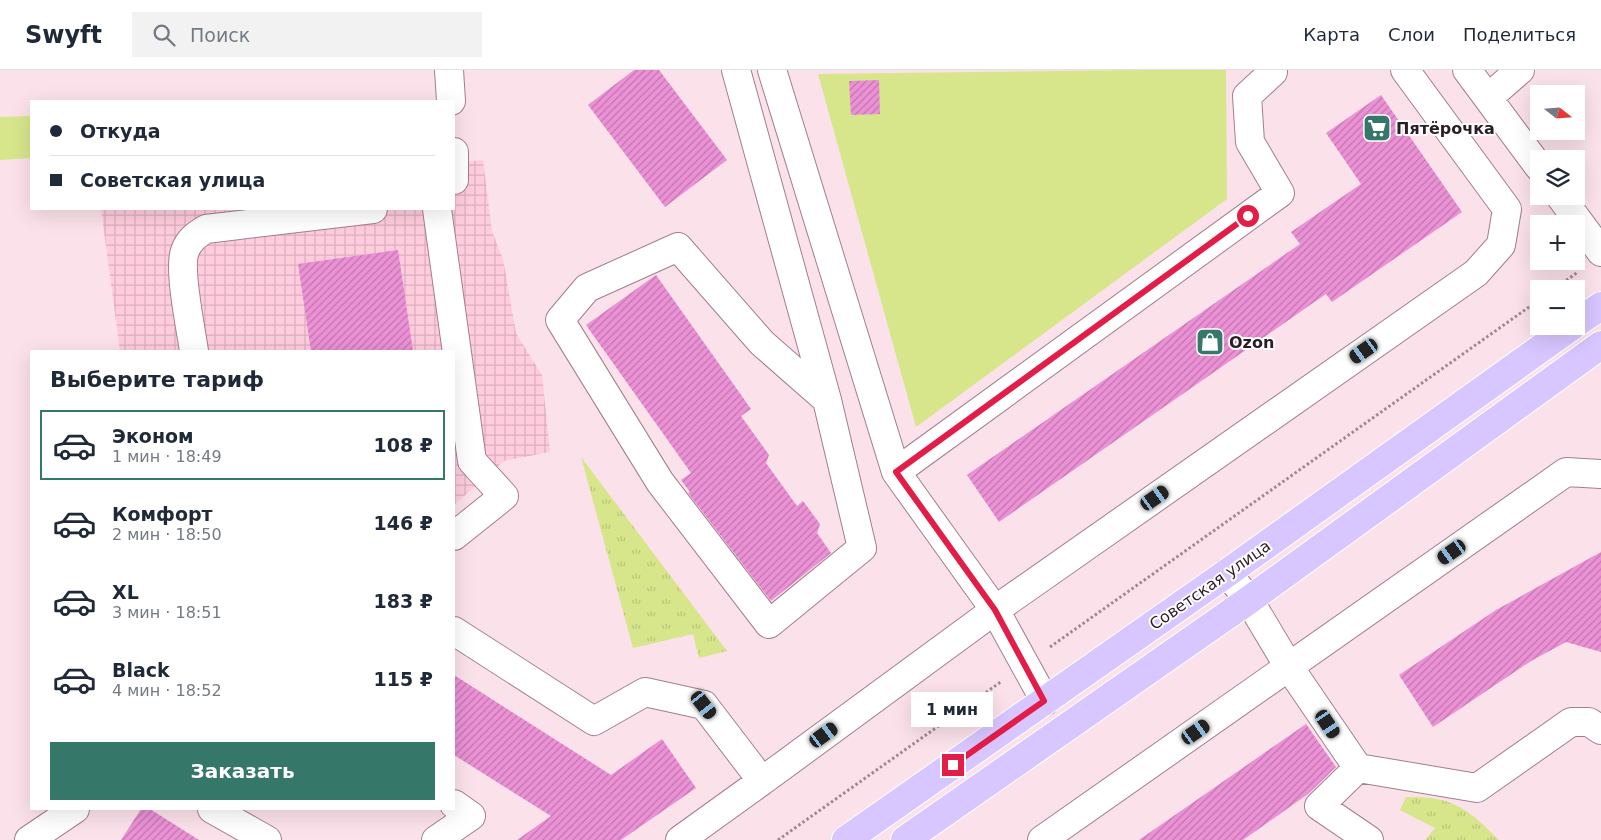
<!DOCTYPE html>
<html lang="ru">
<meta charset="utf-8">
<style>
:root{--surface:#fff;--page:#f2f2f3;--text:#1f2937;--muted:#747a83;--line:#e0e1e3;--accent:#357869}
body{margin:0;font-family:"DejaVu Sans",sans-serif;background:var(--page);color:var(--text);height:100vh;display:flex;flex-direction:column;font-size:19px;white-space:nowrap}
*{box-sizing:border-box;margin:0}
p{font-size:16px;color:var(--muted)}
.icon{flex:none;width:28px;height:28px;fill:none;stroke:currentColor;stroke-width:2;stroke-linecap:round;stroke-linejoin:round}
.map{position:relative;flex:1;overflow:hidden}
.side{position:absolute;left:30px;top:280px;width:425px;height:460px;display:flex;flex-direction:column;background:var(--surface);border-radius:0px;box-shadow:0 5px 20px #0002}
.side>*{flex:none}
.top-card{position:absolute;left:30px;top:30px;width:425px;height:110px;border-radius:0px;box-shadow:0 5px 20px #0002;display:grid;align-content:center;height:110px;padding:0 20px;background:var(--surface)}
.needle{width:32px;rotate:107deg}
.buttons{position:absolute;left:1530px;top:15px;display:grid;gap:10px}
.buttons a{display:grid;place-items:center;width:55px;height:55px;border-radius:0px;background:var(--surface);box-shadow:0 5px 20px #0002;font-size:25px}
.end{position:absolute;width:22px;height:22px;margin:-11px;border:6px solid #e11d48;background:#fff;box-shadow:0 0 0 2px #fff}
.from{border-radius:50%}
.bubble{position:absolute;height:35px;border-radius:0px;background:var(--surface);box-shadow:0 5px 20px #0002;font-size:16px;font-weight:700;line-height:35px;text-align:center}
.car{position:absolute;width:15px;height:30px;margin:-15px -8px;border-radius:6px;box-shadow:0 0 4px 1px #0007;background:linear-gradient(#222 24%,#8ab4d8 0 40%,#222 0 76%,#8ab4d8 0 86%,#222 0)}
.top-card b{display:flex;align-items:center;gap:18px;height:48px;font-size:19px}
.top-card b+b{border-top:1px solid var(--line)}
.top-card i{width:12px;height:12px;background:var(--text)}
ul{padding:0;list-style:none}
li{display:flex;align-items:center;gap:15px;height:70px;margin:0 10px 8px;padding:0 10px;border:2px solid transparent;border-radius:0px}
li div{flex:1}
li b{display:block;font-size:19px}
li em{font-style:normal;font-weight:700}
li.selected{border-color:var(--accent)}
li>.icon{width:45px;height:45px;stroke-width:1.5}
h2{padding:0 20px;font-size:22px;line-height:60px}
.action{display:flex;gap:10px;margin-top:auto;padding:10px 20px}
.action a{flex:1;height:58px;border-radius:0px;background:var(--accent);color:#fff;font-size:20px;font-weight:700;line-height:58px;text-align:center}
header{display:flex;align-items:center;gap:30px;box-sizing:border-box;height:70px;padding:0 25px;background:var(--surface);border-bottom:1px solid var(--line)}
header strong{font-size:24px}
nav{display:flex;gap:28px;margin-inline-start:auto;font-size:18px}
.search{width:350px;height:45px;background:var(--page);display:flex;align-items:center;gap:12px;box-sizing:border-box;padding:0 18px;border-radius:0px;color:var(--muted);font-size:19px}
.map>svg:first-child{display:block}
.industrial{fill:url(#industrial-grid)}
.grass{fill:#d7e68b}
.park{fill:url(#park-tufts)}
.building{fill:url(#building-hatch)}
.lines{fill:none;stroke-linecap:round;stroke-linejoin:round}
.minor-casing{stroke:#a47e8b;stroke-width:30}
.major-casing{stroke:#fff;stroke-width:30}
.path{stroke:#9e8990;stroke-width:3;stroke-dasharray:2.5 2.5;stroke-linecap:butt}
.minor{stroke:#fff;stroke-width:28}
.major{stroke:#d7c6ff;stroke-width:28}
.route{stroke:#e11d48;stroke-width:6}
.labels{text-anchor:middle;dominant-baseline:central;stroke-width:4;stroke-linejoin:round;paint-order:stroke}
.poi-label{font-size:16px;font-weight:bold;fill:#2c1d22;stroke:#fff;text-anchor:start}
.street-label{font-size:16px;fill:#2c1d22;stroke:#fff}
</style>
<header>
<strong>Swyft</strong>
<div class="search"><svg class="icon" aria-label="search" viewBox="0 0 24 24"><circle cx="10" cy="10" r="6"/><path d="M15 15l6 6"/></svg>Поиск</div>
<nav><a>Карта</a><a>Слои</a><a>Поделиться</a></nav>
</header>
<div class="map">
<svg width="1601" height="770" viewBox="0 0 1601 770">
<defs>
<pattern id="industrial-grid" width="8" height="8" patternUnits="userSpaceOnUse" patternTransform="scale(1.25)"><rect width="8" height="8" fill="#fcd"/><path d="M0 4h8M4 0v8" fill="none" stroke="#dbafbd"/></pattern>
<pattern id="park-tufts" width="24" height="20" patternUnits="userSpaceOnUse" patternTransform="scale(1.25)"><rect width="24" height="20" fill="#d7e68b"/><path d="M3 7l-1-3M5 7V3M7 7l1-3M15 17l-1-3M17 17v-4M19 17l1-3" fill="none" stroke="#b9c578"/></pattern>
<pattern id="building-hatch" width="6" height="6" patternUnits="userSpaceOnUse" patternTransform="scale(1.25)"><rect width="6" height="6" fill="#ec91d6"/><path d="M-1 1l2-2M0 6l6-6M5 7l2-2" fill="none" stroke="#bf76ad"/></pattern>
</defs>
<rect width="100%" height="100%" fill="#fbe1e9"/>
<!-- industrial -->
<path class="industrial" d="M483 90 492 161 503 189 516 263 542 305 550 382 504 391 454 435V281H120L101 139H454V93Z"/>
<!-- grass -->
<path class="grass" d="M1148 0H1226L1227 129 916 357 818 4Z
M31 46V88L0 90V47Z"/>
<!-- park -->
<path class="park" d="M581 387 727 581 699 588 693 564 633 578Z
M1406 727C1453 726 1467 738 1499 770H1425L1435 758 1400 740Z"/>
<!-- building -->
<path class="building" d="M634 0H659L727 90 665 137 588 35Z
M879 10 880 44 851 45 849 11Z
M1381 25 1462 142 1332 232 1326 224 999 452 967 405 1300 174 1291 162 1361 114 1326 63Z
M398 180 413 281H311L298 194Z
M656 205 751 339 741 346 769 385 766 393 797 436 803 431 820 454 817 463 831 483 771 531 688 423 690 422 681 410 691 403 586 255Z
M1601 482V582L1566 572 1531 591 1433 657 1399 605 1496 540Z
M454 605 611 705 662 669 696 718 621 770H517L551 746 454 685Z
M1306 654 1336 697 1308 724 1243 770H1139Z
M141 739H150L199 770H121Z"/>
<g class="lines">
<defs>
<path id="minor" d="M449 0 451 31
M736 0 827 330 862 478 769 554 660 412 560 250 587 218 678 177 762 273 827 330
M772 0 896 402
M1467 0 1539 97
M1488 28 1520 0
M454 82V110
M1560 126 1601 182
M437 139 472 391 504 426 454 466
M194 281C191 260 178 198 185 181 189 170 196 165 206 159L373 139
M1227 503 1249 530 1289 597 1358 698 1319 736 1369 770
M454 561 594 651 645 622 704 635 762 711 995 540 896 402 1280 123 1250 72 1247 26 1273 2
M1045 631 995 540 1476 203 1501 175 1507 139 1405 0
M1358 698 1477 718 1571 652H1589L1601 660
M212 739 267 770
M29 770 75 739
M436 770 471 746 454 734
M680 770 762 711
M1042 770 1566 402 1601 404"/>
<path id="major" d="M1576 253 1601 236
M846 770 1227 503 1572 256
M905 770 1249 530 1601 275"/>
</defs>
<!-- minor casing -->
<use href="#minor" class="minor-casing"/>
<!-- major casing -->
<use href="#major" class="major-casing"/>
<!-- path -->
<path class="path" d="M1554 219 1578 202
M1050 577 1539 230
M778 770 1002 611"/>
<!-- minor -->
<use href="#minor" class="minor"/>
<!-- major -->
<use href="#major" class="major"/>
</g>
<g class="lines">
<!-- route -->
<path class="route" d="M953 695 1044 631 995 540 896 402 1248 146"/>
</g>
<!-- icons -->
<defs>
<symbol id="supermarket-square" viewBox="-11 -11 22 22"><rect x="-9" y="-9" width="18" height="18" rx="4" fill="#357869" stroke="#fff"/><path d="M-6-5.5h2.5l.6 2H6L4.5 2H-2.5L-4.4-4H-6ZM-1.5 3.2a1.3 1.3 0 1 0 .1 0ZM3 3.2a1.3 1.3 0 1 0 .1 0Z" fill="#fff"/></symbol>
<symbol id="shop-square" viewBox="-11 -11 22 22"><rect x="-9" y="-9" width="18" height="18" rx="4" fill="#357869" stroke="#fff"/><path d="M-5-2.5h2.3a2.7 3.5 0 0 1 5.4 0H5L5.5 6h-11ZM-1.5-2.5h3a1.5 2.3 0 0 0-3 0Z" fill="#fff"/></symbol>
</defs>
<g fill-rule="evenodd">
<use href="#supermarket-square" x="1361" y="42" width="32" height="32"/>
<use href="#shop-square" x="1194" y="256" width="32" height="32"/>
</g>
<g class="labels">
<!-- poi labels -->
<g class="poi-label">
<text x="1396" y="58">Пятёрочка</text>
<text x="1229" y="272">Ozon</text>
</g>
<!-- street labels -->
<g class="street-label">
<text transform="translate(1210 515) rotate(-35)">Советская улица</text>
</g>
</g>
</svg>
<div class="buttons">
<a><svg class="needle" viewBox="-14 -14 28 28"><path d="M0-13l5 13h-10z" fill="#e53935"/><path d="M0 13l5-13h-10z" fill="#747a83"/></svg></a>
<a><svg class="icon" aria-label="layers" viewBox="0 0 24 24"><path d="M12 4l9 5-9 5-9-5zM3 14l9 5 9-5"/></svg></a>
<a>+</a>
<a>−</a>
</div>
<i class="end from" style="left:1248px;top:146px"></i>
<i class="end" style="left:953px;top:695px"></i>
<div class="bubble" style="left:911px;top:622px;width:82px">1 мин</div>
<i class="car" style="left:1364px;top:281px;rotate:235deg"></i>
<i class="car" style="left:1155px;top:428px;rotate:55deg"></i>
<i class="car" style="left:1452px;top:482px;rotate:235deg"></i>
<i class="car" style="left:704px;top:635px;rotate:142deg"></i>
<i class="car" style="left:1328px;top:654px;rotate:146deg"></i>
<i class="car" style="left:1196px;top:662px;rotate:55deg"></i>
<i class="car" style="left:824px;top:665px;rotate:54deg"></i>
<div class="top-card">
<b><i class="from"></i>Откуда</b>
<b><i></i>Советская улица</b>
</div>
<section class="side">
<h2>Выберите тариф</h2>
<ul>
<li class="selected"><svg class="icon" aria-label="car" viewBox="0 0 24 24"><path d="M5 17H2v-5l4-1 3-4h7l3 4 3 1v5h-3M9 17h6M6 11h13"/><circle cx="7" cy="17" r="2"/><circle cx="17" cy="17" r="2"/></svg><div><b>Эконом</b><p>1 мин · 18:49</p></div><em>108 ₽</em></li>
<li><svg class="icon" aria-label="car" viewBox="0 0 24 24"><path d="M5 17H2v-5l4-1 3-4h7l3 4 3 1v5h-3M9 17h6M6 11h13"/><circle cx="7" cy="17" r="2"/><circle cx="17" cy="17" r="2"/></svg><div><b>Комфорт</b><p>2 мин · 18:50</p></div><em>146 ₽</em></li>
<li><svg class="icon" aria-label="car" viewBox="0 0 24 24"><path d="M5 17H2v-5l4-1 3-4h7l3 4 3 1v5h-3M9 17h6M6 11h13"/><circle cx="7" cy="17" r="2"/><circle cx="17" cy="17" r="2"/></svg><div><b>XL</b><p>3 мин · 18:51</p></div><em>183 ₽</em></li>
<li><svg class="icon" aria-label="car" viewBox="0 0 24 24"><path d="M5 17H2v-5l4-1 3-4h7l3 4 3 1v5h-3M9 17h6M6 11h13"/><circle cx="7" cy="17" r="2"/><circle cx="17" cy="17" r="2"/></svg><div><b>Black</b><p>4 мин · 18:52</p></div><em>115 ₽</em></li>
</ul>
<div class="action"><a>Заказать</a></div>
</section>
</div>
